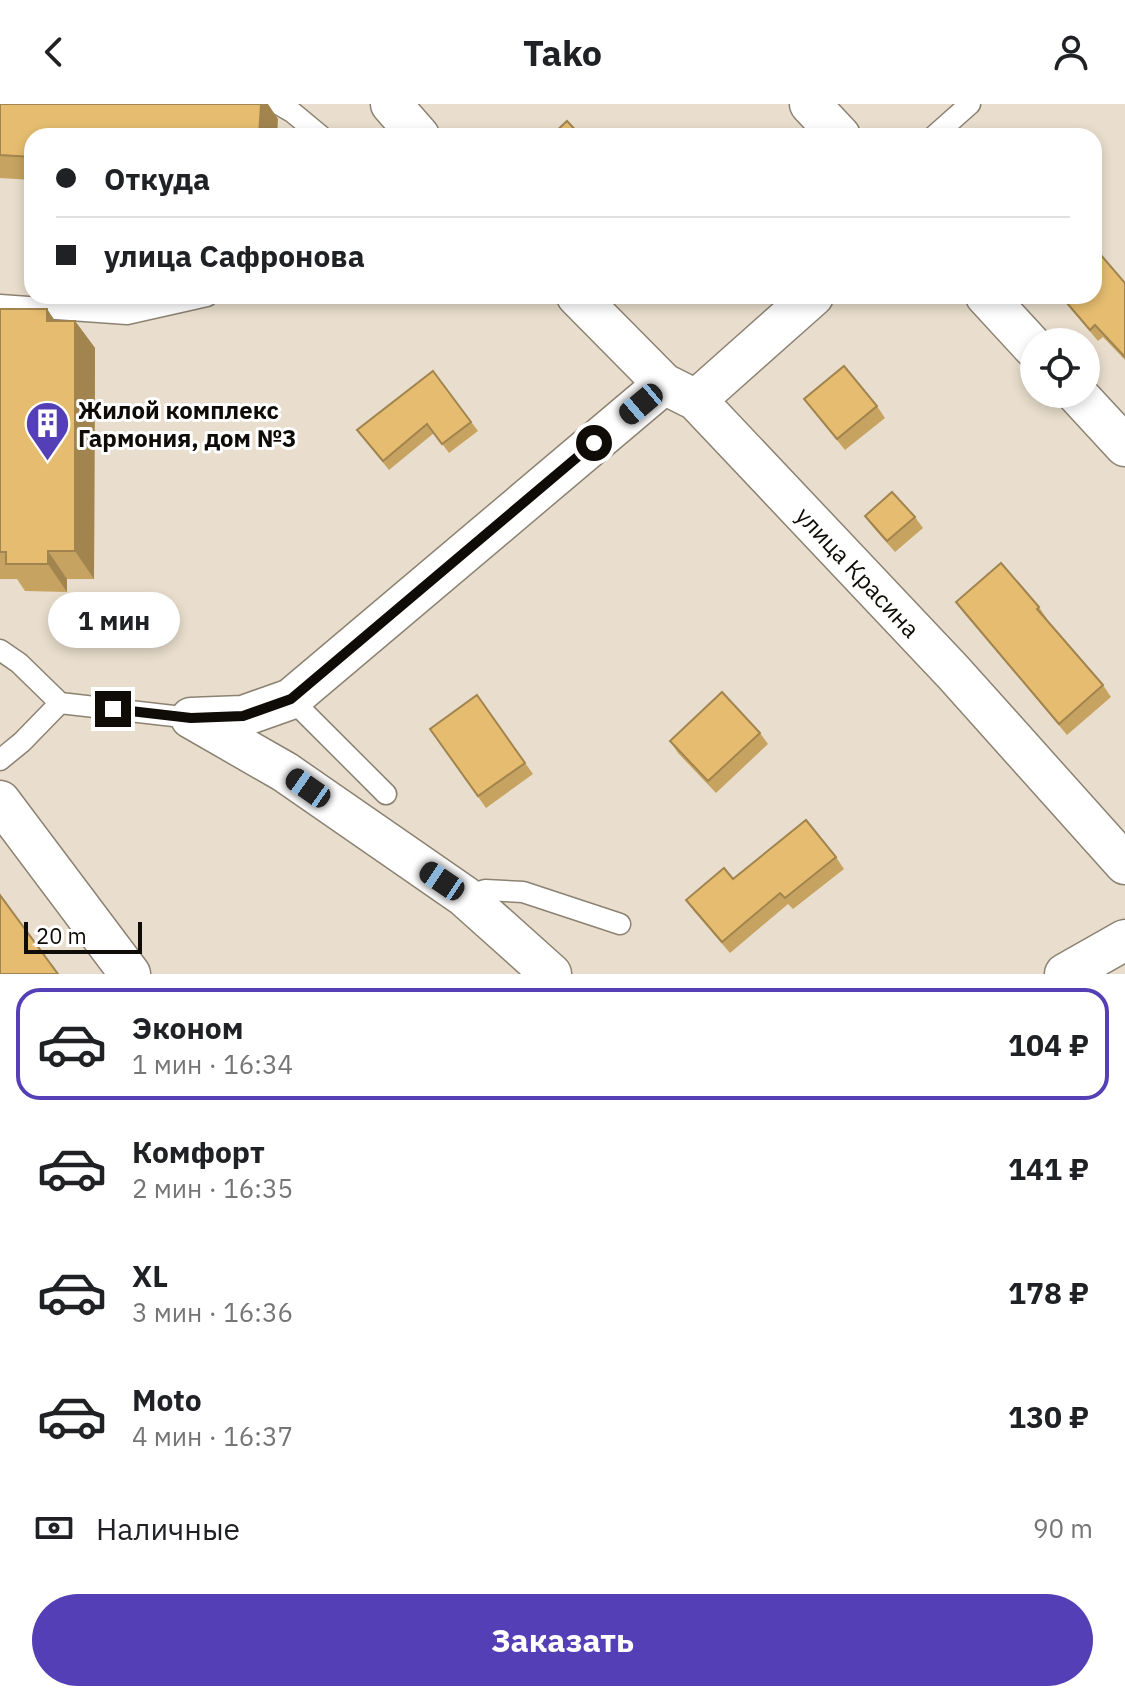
<!DOCTYPE html>
<html lang="ru">
<meta charset="utf-8">
<style>
:root{--surface:#fff;--page:#f2f2f2;--text:#202124;--muted:#757577;--line:#e0e0e0;--accent:#543fb7}
body{margin:0;font-family:"IBM Plex Sans",sans-serif;background:var(--page);color:var(--text);height:100vh;display:flex;flex-direction:column;font-size:30px;white-space:nowrap}
*{box-sizing:border-box;margin:0}
p{font-size:26px;color:var(--muted)}
.icon{flex:none;width:44px;height:44px;fill:none;stroke:currentColor;stroke-width:2;stroke-linecap:round;stroke-linejoin:round}
.map{position:relative;height:870px;overflow:hidden}
.side{display:flex;flex-direction:column;background:var(--surface);flex:1}
.side>*{flex:none}
.hud{position:absolute;left:24px;top:24px;width:1078px;height:176px;border-radius:24px;box-shadow:0 4px 12px #0003;display:grid;align-content:center;height:176px;padding:0 32px;background:var(--surface)}
.controls{position:absolute;left:1020px;top:224px;display:grid;gap:16px}
.controls a{display:grid;place-items:center;width:80px;height:80px;border-radius:50%;background:var(--surface);box-shadow:0 4px 12px #0003;font-size:40px}
.scale{position:absolute;left:24px;bottom:20px;width:118px;box-sizing:border-box;padding-left:8px;border:4px solid #0f0b06;border-top:0;font-size:22px;line-height:28px;white-space:nowrap;color:#0f0b06;-webkit-text-stroke:6px #fff;paint-order:stroke}
.end{position:absolute;width:36px;height:36px;margin:-18px;border:10px solid #0f0b06;background:#fff;box-shadow:0 0 0 4px #fff}
.from{border-radius:50%}
.bubble{position:absolute;height:56px;border-radius:28px;background:var(--surface);box-shadow:0 4px 12px #0003;font-size:26px;font-weight:700;line-height:56px;text-align:center}
.car{position:absolute;width:24px;height:48px;margin:-24px -12px;border-radius:10px;box-shadow:0 0 6px 2px #0007;background:linear-gradient(#222 24%,#8ab4d8 0 40%,#222 0 76%,#8ab4d8 0 86%,#222 0)}
.hud b{display:flex;align-items:center;gap:28px;height:76px;font-size:30px}
.hud b+b{border-top:2px solid var(--line)}
.hud i{width:20px;height:20px;background:var(--text)}
ul{padding:14px 0 0;list-style:none}
li{display:flex;align-items:center;gap:24px;height:112px;margin:0 16px 12px;padding:0 16px;border:4px solid transparent;border-radius:24px}
li div{flex:1}
li b{display:block;font-size:30px}
li em{font-style:normal;font-weight:700}
li.selected{border-color:var(--accent)}
li>.icon{width:72px;height:72px;stroke-width:1.5}
.pay{display:flex;align-items:center;gap:20px;height:88px;padding:0 32px;font-size:30px}
.pay p{margin-inline-start:auto}
.primary-button{display:flex;gap:16px;margin-top:auto;padding:16px 32px}
.primary-button a{flex:1;height:92px;border-radius:48px;background:var(--accent);color:#fff;font-size:32px;font-weight:700;line-height:92px;text-align:center}
header{display:flex;justify-content:space-between;align-items:center;height:104px;padding:0 32px;background:var(--surface);font-size:36px;font-weight:700}
.map>svg:first-child{display:block}
.lines{fill:none;stroke-linecap:round;stroke-linejoin:round}
.lane-casing{stroke:#8c8272;stroke-width:23}
.street-casing{stroke:#8c8272;stroke-width:43}
.lane{stroke:#fff;stroke-width:20}
.street{stroke:#fff;stroke-width:40}
.wall{fill:#c6a360}
.shaded-wall{fill:#a1844e}
.building{fill:#e6bd70;stroke:#a1844e;stroke-width:2}
.route{stroke:#0f0b06;stroke-width:10}
.labels{text-anchor:middle;dominant-baseline:central;stroke-width:6;stroke-linejoin:round;paint-order:stroke}
.poi-label{font-size:24px;font-weight:bold;fill:#0f0b06;stroke:#fff;text-anchor:start}
.street-label{font-size:24px;fill:#0f0b06;stroke:#fff}
</style>
<header><svg class="icon" aria-label="back" viewBox="0 0 24 24"><path d="M15 5l-7 7 7 7"/></svg>Tako<svg class="icon" aria-label="person" viewBox="0 0 24 24"><circle cx="12" cy="8" r="4"/><path d="M4 21q1-7 8-7t8 7"/></svg></header>
<div class="map">
<svg width="1125" height="870" viewBox="0 0 1125 870">
<rect width="100%" height="100%" fill="#e9decd"/>
<g class="lines">
<defs>
<path id="lane" d="M278 0 292 8 321 32
M934 32 970 0
M0 201 127 210 207 192
M0 546 19 559 60 599 191 614
M291 595 386 690
M0 656 22 638 60 599
M464 792 485 786 523 788 620 820"/>
<path id="street" d="M391 0 419 32
M810 0 840 32
M577 192 664 280 696 296 953 568 1125 760
M986 192 1034 244
M1077 290 1125 342
M696 296 813 192
M191 614 243 612 291 595 664 280
M191 614 285 668 464 792 551 870
M0 697 130 870
M1065 870 1125 836"/>
</defs>
<!-- lane casing -->
<use href="#lane" class="lane-casing"/>
<!-- street casing -->
<use href="#street" class="street-casing"/>
<!-- lane -->
<use href="#lane" class="lane"/>
<!-- street -->
<use href="#street" class="street"/>
</g>
<!-- wall -->
<path class="wall" d="M0 0 278 15 32 32V76L0 74Z
M1125 179V256L1103 233 1098 237 1060 192H1094Z
M0 205H47L54 217H75L95 244 94 475H67V488L25 487 17 475H0Z
M433 267 478 327 449 349 434 329 389 366 357 326Z
M804 295 877 302 885 314 845 346Z
M865 412 915 413 923 424 895 448 873 423Z
M956 498 1039 503 1047 515H1046L1103 581 1111 593 1067 631 964 509Z
M477 591 533 670 486 704 430 625Z
M760 629 768 640 716 689 678 649 670 637Z
M836 753 844 765 793 805 788 800 730 849 694 807 686 796 733 775Z"/>
<!-- shaded-wall -->
<path class="shaded-wall" d="M261 0H268L278 15 277 32H259Z
M47 205 66 233 47 217Z
M75 217 95 244 94 475 75 447Z
M48 447 67 475V488L48 460Z"/>
<!-- building -->
<path class="building" d="M0 0H261L259 32H32V53L0 51Z
M567 17 581 32H551Z
M1094 143 1125 179V253L1095 221 1090 226 1061 192H1094Z
M0 205H47V217H75V447H48V460H6V448H0Z
M844 262 877 302 837 335 804 295Z
M433 267 471 318 442 340 427 320 383 357 357 326Z
M892 388 915 413 887 437 865 412Z
M1001 459 1039 503 1037 505 1103 581 1059 620 956 498Z
M722 588 760 629 708 677 670 637Z
M477 591 525 659 478 692 430 625Z
M806 716 836 753 785 794 780 789 722 838 686 796 724 764 733 775Z
M0 791 58 870H0Z"/>
<g class="lines">
<!-- route -->
<path class="route" d="M113 605 191 614 243 612 291 595 594 339"/>
</g>
<!-- icons -->
<defs>
<symbol id="building-pin" viewBox="-11 -11 22 30"><path d="M0 17L-7.5 6A9.5 9.5 0 1 1 7.5 6Z" fill="#543fb7" stroke="#fff"/><path d="M-4-6H4V6H1V3H-1V6H-4ZM-2.5-4.3h1.7v1.8h-1.7ZM.8-4.3h1.7v1.8H.8ZM-2.5-1h1.7V.8h-1.7ZM.8-1h1.7V.8H.8Z" fill="#fff"/></symbol>
</defs>
<g fill-rule="evenodd">
<use href="#building-pin" x="22" y="294" width="51" height="69"/>
</g>
<g class="labels">
<!-- poi labels -->
<g class="poi-label">
<text x="78" y="306">Жилой комплекс<tspan x="78" dy="28">Гармония, дом №3</tspan></text>
</g>
<!-- street labels -->
<g class="street-label">
<text transform="translate(858 468) rotate(47)">улица Красина</text>
</g>
</g>
</svg>
<div class="controls">
<a><svg class="icon" aria-label="locate" viewBox="0 0 24 24"><circle cx="12" cy="12" r="6"/><path d="M12 2v4M12 18v4M2 12h4M18 12h4"/></svg></a>
</div>
<div class="scale">20 m</div>
<i class="end from" style="left:594px;top:339px"></i>
<i class="end" style="left:113px;top:605px"></i>
<div class="bubble" style="left:48px;top:488px;width:132px">1 мин</div>
<i class="car" style="left:641px;top:300px;rotate:230deg"></i>
<i class="car" style="left:308px;top:684px;rotate:305deg"></i>
<i class="car" style="left:442px;top:777px;rotate:304deg"></i>
<div class="hud">
<b><i class="from"></i>Откуда</b>
<b><i></i>улица Сафронова</b>
</div>
</div>
<section class="side">
<ul>
<li class="selected"><svg class="icon" aria-label="car" viewBox="0 0 24 24"><path d="M5 17H2v-5l4-1 3-4h7l3 4 3 1v5h-3M9 17h6M6 11h13"/><circle cx="7" cy="17" r="2"/><circle cx="17" cy="17" r="2"/></svg><div><b>Эконом</b><p>1 мин · 16:34</p></div><em>104 ₽</em></li>
<li><svg class="icon" aria-label="car" viewBox="0 0 24 24"><path d="M5 17H2v-5l4-1 3-4h7l3 4 3 1v5h-3M9 17h6M6 11h13"/><circle cx="7" cy="17" r="2"/><circle cx="17" cy="17" r="2"/></svg><div><b>Комфорт</b><p>2 мин · 16:35</p></div><em>141 ₽</em></li>
<li><svg class="icon" aria-label="car" viewBox="0 0 24 24"><path d="M5 17H2v-5l4-1 3-4h7l3 4 3 1v5h-3M9 17h6M6 11h13"/><circle cx="7" cy="17" r="2"/><circle cx="17" cy="17" r="2"/></svg><div><b>XL</b><p>3 мин · 16:36</p></div><em>178 ₽</em></li>
<li><svg class="icon" aria-label="car" viewBox="0 0 24 24"><path d="M5 17H2v-5l4-1 3-4h7l3 4 3 1v5h-3M9 17h6M6 11h13"/><circle cx="7" cy="17" r="2"/><circle cx="17" cy="17" r="2"/></svg><div><b>Moto</b><p>4 мин · 16:37</p></div><em>130 ₽</em></li>
</ul>
<div class="pay"><svg class="icon" aria-label="cash" viewBox="0 0 24 24"><path d="M3 7h18v10H3z"/><circle cx="12" cy="12" r="2"/></svg>Наличные<p>90 m</p></div>
<div class="primary-button"><a>Заказать</a></div>
</section>
